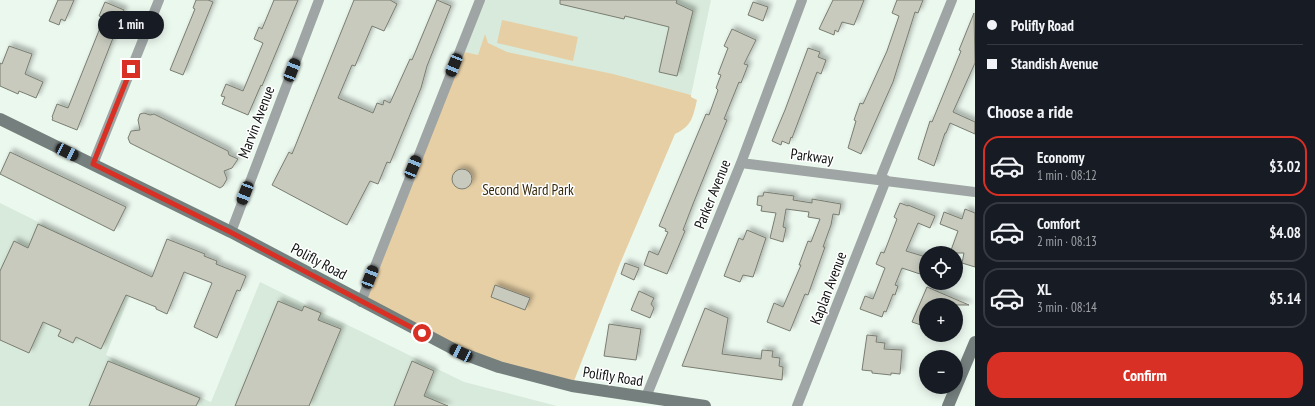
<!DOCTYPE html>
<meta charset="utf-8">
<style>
:root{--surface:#171b24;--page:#242831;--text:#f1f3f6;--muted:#9ea1a6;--line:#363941;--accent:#d93025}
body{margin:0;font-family:"PT Sans Narrow",sans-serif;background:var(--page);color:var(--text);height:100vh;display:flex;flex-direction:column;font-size:15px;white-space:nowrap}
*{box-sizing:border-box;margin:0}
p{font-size:13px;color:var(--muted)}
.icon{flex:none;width:22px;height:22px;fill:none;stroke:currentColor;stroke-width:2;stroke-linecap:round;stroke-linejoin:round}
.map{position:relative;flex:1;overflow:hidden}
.details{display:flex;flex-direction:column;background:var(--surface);width:340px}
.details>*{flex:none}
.guide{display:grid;align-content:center;height:88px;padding:0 12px;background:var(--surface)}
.controls{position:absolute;left:919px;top:246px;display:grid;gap:8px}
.controls a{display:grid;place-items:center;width:44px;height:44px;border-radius:50%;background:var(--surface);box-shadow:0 2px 10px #0003;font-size:20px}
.end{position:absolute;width:18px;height:18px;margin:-9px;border:5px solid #d93025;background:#fff;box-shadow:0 0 0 2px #fff}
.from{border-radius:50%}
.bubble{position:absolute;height:28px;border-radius:14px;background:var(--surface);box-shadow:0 2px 10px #0003;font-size:13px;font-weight:600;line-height:28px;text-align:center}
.car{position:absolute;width:12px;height:24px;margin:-12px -6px;border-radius:5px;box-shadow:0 0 3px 1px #0007;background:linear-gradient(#222 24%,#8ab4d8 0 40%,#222 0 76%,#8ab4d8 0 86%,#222 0)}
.guide b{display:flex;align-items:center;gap:14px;height:38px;font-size:15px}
.guide b+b{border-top:1px solid var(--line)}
.guide i{width:10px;height:10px;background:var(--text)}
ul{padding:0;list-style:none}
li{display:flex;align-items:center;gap:12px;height:60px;margin:0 8px 6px;padding:0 4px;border:2px solid var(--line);border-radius:16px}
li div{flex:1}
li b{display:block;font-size:15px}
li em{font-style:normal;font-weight:600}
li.selected{border-color:var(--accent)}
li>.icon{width:36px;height:36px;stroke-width:1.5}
h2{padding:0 12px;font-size:18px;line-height:48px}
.primary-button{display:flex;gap:8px;margin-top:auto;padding:8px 12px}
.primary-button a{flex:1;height:46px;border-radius:16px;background:var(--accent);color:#fff;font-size:16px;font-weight:600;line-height:46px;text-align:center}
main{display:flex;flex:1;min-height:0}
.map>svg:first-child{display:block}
.built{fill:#d8eadb}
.green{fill:#e6cfa5}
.building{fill:#c7cabd;stroke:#7a7d71;filter:url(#shadow)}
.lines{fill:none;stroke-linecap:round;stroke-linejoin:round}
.minor{stroke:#9ea5a4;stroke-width:10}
.secondary{stroke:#75807e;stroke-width:12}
.route{stroke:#d93025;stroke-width:5}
.labels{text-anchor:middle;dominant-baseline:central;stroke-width:3;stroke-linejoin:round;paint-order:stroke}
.street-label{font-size:15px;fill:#0d110e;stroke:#fff}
.park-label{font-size:15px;fill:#37290c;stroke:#fff}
</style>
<main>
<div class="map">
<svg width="975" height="406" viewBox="0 0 975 406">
<defs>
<filter id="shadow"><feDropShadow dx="3.5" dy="-3.5" stdDeviation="2" flood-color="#0004"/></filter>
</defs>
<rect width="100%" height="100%" fill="#ebf8ee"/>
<!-- built -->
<path class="built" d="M480 0H711L691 95 524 69 460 51Z
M0 203 139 272 106 355 211 402 260 282 464 382 557 406H0Z"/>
<!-- green -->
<path class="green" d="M502 20 578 37 573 61 497 43Z
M485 34 488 43 507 52 613 74 691 95V97L697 100C693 117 692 126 675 134L619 266 572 386 499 367 361 302 460 51 478 55Z"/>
<!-- building -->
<path class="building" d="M58 0H74L65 21 61 19 59 25 49 21Z
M196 0H208L213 2 183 75 170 70 195 9 193 8Z
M274 0H298L262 86 261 85 248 115 222 104 225 97 221 96 226 84 243 91 263 43 254 39 259 27 262 29Z
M354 0H390L397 4 384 31 372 26 355 66 352 65 338 98 373 113 377 103 383 105 384 100 390 103 410 59 412 60 437 0 451 6 427 66 421 88 390 163 387 162 378 184 370 181 347 225 272 185 289 152 292 154Z
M560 0H677L676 3 693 11 677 76 659 72 669 27 625 16 624 19 560 4Z
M833 0H864L854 25 842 22 838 32 835 30 834 35 819 29Z
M897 0H923L918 13 915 12 893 82 861 154 848 148 856 121 854 120 860 103 863 104 887 51 899 16 892 13Z
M105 2 124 10 77 130 52 120 53 118 52 117 57 104 68 108 104 18 99 16Z
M753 2 768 7 763 21 748 15Z
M974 13 975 63 953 112 975 122V134L950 123 946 133H945L934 166 918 159 930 121 932 122 961 51 959 50Z
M732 29 756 40 744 64 748 65 741 83 739 82 724 119 727 120 693 204 683 230 685 231 667 274 644 265 649 251 658 255 668 232 665 231 666 229 659 226 706 114 709 115 718 90 716 88 721 75 718 74 728 48 724 46Z
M9 46 32 54 25 74 43 82 36 98 19 91 18 94 0 86V63L2 64Z
M808 48 820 52 818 57 826 60 821 74 817 72 792 138 791 137 789 144 782 141 781 145 772 141 785 110Z
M144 113 150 115 154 114 228 151 229 155 238 159 232 168 224 171 227 179 223 186 220 188 130 143 128 138 131 131 140 130 138 120 140 114Z
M10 152 126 207 114 231 0 174Z
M452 179a10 10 0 1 1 20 0a10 10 0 1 1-20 0Z
M764 192 794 196 793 200 812 203V199L841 204 839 215 833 214 831 225 823 247H825L808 295 805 294 790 331 767 322 774 303 783 307 801 265H799L808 241 811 242 820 219 808 217 809 212 786 209 783 227 786 228 783 242 770 238 776 213 761 211 762 206 757 205 758 196H763Z
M900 203 908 206V205L935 216 930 228 918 223 906 251 926 257 920 274 902 268 895 285 898 286 895 295 893 294 886 312 884 311 882 317 860 309 865 296 873 299 885 268 876 264 881 252 884 253 897 219 894 217Z
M965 209 975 213V267L962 263 964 253H950L958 231 940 224 944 212 962 219Z
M38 224 152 277 167 239 205 254 204 256 217 261 216 264 246 276 240 291 237 290 217 338 194 327 212 283 184 272 167 314 156 309V307L126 295 101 349 76 337 73 343 58 336 61 330 43 322 29 353 0 340V271L14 241 28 248Z
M747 230 766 238 753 277 743 275 740 282 724 276 739 238 743 240Z
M625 263 639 268 634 280 621 274Z
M495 285 530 298 525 310 491 297Z
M927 287 969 305H926V321L924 326 912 322Z
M639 291 654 298 651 304 654 308 650 318 631 310Z
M278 301 302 311 304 306 321 313 318 320 341 329 309 406H235Z
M705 308 728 318 722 354 761 359 762 350 773 351 772 357 780 358 779 366 783 367 782 380 682 366Z
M609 324 641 329 636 360 604 356Z
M867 335 877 336 876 342 885 343 884 349 902 350 900 374 891 373V375L872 373V371L862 370Z
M108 361 200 398 196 406H89Z
M412 361 434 371 424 396 448 406H394Z"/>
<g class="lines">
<!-- minor -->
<path class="minor" d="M741 163 975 192
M93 164 159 0
M880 179 952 0
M231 232 319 0
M361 302 480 0
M646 397 741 163 802 0
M797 406 886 180"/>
<!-- secondary -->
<path class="secondary" d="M0 119 231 232 461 353 499 367 572 386 705 406
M948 406 975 342"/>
</g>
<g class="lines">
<!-- route -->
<path class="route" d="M131 69 93 164 230 232 422 333"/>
</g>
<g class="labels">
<!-- street labels -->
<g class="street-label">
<text transform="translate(256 122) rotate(-69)">Marvin Avenue</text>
<text transform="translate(812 156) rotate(7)">Parkway</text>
<text transform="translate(712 194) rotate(-68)">Parker Avenue</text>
<text transform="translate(319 261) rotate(28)">Polifly Road</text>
<text transform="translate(828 288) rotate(-69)">Kaplan Avenue</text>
<text transform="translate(613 376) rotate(9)">Polifly Road</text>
</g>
<!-- park labels -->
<g class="park-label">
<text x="528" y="189">Second Ward Park</text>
</g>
</g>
</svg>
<div class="controls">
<a><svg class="icon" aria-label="locate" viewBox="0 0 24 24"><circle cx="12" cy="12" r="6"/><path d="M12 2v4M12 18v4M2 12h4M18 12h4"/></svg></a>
<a>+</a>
<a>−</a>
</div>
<i class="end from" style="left:422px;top:333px"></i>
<i class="end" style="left:131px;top:69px"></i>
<div class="bubble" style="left:98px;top:11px;width:66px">1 min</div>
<i class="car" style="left:454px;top:65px;rotate:202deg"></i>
<i class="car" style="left:292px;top:70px;rotate:21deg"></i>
<i class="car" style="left:67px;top:152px;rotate:116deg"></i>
<i class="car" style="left:413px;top:167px;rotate:22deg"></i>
<i class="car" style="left:245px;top:193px;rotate:201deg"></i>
<i class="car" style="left:370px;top:277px;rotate:21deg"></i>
<i class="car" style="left:461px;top:353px;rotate:296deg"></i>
</div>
<section class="details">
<div class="guide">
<b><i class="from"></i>Polifly Road</b>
<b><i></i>Standish Avenue</b>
</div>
<h2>Choose a ride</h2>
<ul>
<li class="selected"><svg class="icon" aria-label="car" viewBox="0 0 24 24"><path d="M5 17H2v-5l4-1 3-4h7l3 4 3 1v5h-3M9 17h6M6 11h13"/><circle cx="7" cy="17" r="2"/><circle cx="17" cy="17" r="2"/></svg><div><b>Economy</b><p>1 min · 08:12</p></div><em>$3.02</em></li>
<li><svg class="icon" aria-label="car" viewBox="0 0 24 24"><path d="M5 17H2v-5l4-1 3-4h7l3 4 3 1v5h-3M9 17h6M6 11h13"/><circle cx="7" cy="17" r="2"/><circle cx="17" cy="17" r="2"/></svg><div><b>Comfort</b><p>2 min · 08:13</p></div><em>$4.08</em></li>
<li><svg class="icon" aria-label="car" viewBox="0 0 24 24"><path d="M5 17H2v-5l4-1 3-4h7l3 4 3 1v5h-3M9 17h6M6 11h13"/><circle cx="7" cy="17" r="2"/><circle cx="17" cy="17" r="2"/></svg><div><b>XL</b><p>3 min · 08:14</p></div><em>$5.14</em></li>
</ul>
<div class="primary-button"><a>Confirm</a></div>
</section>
</main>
